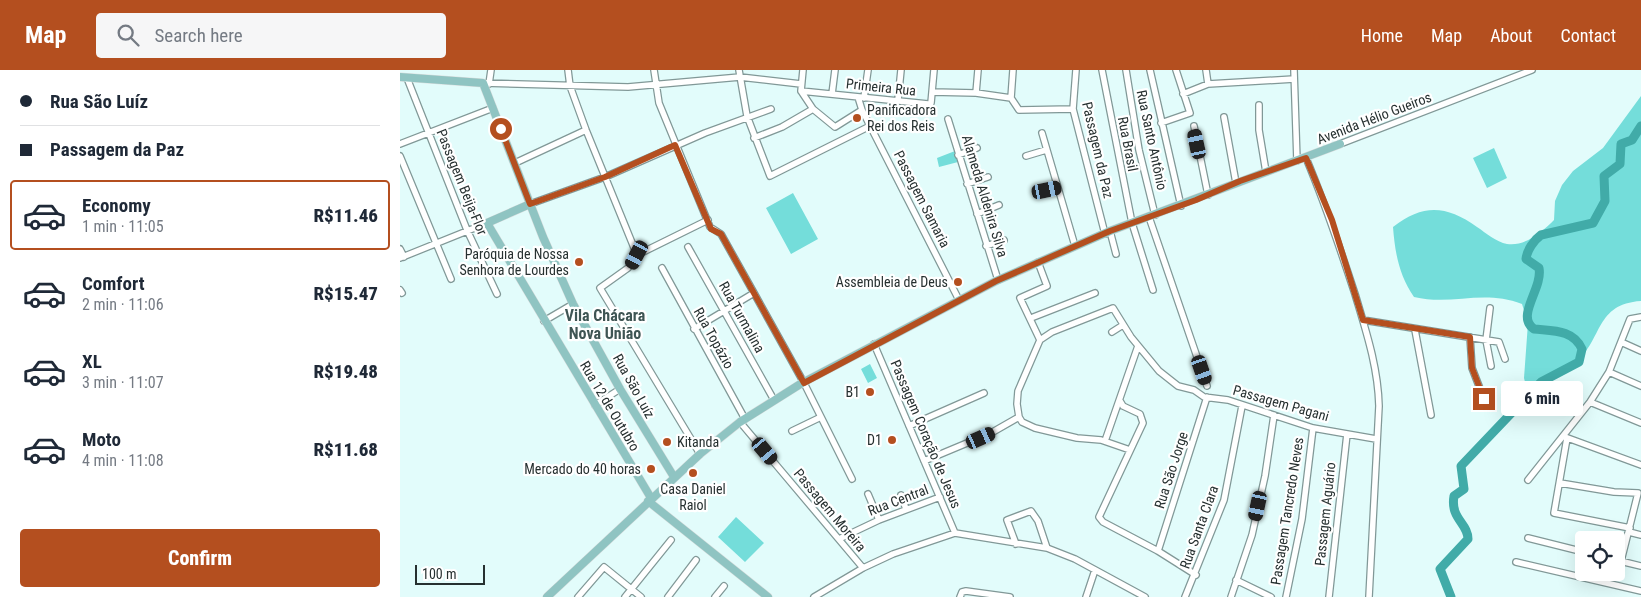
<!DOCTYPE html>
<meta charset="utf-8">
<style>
:root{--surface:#fff;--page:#f6f6f7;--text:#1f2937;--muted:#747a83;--line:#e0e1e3;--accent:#b44f1f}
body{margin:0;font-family:"Roboto Condensed",sans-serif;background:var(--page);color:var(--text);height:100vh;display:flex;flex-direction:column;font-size:19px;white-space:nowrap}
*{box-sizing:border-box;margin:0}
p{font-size:16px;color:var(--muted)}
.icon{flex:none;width:28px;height:28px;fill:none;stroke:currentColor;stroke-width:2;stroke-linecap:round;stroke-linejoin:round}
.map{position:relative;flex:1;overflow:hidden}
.side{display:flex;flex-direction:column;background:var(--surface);width:400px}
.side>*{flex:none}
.hud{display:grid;align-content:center;height:110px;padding:0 20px;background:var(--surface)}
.fabs{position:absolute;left:1175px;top:461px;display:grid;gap:10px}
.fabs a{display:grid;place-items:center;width:50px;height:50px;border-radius:5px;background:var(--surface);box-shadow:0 5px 20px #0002;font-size:25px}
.scale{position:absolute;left:15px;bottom:12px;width:70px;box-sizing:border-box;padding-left:5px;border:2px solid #263030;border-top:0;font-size:14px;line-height:18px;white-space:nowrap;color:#263030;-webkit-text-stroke:4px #fff;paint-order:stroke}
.end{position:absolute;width:22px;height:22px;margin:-11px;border:6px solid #b44f1f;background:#fff;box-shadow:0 0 0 2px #fff}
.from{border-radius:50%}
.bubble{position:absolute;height:35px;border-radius:5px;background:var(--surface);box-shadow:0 5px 20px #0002;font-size:16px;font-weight:800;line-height:35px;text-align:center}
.car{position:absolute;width:15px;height:30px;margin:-15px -8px;border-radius:6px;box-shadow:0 0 4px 1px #0007;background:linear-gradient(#222 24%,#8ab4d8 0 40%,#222 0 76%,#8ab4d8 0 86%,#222 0)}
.hud b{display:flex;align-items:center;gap:18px;height:48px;font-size:19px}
.hud b+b{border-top:1px solid var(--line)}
.hud i{width:12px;height:12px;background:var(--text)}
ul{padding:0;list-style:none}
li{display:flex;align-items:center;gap:15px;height:70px;margin:0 10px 8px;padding:0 10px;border:2px solid transparent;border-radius:5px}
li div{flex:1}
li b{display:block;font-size:19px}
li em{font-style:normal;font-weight:800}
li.on{border-color:var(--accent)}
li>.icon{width:45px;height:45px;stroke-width:1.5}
.primary-button{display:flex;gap:10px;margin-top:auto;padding:10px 20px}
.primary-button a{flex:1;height:58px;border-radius:5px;background:var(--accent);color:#fff;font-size:20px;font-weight:800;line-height:58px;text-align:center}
header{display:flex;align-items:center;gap:30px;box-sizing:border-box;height:70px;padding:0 25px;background:var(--accent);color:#fff}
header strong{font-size:24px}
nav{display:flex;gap:28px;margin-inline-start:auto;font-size:18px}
.search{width:350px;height:45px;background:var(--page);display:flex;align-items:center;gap:12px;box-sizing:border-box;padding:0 18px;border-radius:5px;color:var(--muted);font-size:19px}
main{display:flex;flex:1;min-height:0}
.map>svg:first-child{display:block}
.green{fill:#74ddda}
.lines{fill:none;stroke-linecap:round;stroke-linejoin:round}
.river{stroke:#41aba8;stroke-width:9}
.minor-casing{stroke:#819897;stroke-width:8}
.major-casing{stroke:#dcdede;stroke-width:9}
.minor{stroke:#fff;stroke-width:5.5}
.major{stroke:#8fc4c2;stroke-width:8}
.route{stroke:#b44f1f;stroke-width:6}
.poi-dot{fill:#b44f1f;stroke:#fff;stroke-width:2}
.labels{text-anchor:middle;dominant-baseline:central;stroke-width:4.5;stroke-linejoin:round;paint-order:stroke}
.street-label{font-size:14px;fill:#263030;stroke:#fff}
.poi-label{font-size:14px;fill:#263030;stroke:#fff;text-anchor:end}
.quarter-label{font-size:16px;font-weight:bold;fill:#3f5554;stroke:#fff}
</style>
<header>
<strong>Map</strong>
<div class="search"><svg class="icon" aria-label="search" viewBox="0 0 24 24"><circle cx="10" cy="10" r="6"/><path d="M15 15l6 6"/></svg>Search here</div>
<nav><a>Home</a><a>Map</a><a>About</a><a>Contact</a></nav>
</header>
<main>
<section class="side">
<div class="hud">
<b><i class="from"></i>Rua São Luíz</b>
<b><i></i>Passagem da Paz</b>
</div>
<ul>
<li class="on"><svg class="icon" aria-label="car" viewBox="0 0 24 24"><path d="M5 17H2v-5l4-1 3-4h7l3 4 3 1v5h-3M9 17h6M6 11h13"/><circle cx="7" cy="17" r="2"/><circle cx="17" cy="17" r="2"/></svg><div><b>Economy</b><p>1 min · 11:05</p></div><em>R$11.46</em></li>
<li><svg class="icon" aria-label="car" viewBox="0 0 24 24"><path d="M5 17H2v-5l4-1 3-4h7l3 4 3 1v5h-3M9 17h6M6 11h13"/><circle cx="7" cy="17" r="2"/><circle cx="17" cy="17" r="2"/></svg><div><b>Comfort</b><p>2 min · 11:06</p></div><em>R$15.47</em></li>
<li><svg class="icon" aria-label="car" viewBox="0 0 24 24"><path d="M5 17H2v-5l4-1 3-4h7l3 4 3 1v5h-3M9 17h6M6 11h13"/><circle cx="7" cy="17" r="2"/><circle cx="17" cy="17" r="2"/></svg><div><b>XL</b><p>3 min · 11:07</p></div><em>R$19.48</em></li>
<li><svg class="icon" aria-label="car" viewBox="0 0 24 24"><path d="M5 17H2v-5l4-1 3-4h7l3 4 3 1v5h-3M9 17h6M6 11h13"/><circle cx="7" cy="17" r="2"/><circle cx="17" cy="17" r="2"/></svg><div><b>Moto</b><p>4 min · 11:08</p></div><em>R$11.68</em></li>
</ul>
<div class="primary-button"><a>Confirm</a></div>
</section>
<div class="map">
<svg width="1241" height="527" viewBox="0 0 1241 527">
<rect width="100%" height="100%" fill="#e2fcfb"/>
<!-- green -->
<path class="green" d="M1241 26V231C1195 234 1203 269 1176 292 1163 304 1148 312 1134 322L1127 320 1124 308 1128 253 1122 234C1083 219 1052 236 1014 227 999 205 995 183 993 157 1023 134 1046 135 1077 157 1086 163 1096 172 1107 174 1125 177 1143 161 1154 150L1155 131 1162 115 1173 101 1203 78Z
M1094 78 1107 108 1087 118 1073 88Z
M555 81 558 92 539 97 537 88Z
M393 123 418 169 391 184 366 138Z
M470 294 477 308 468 313 461 299Z
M336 447 364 473 345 492 318 467Z"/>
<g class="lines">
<!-- river -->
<path class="river" d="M1051 527 1040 499 1068 469C1068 453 1050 449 1054 426L1064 419 1061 396 1141 312 1179 292 1182 279C1173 259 1152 261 1134 259 1115 246 1143 219 1139 198L1126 189C1127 180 1134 170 1141 165L1193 153 1205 131 1204 106 1220 94 1221 74 1232 70 1241 56"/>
<defs>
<path id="minor" d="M168 0 170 16 186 60 237 185
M254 0 259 33 310 157 321 164 354 223 404 313 452 409
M339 0 347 46 370 106 470 56
M403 0 401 21 413 39 435 57 462 40
M676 0 673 39 705 164
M702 0 732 153 753 220
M726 0 739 80 755 145
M750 0 781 136
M806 0 808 14
M894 0 897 91
M7 8 67 160 97 224
M83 13 228 17 340 7 401 14
M89 14 91 0
M401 21 528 34 531 33 534 0
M532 22 576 23 611 28 619 40 673 39
M576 23 578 0
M432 24 435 0
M783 24 808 14 894 9
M458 27 462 40 559 230
M464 28 468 0
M611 28 613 0
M498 30 501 0
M859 35V60L866 102
M824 47 836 113
M548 49 598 210
M761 53 790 43 776 0
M794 56 808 125
M642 63 675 176
M354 68 382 57 413 39
M0 74 93 38
M940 74 1132 0
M558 85 577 78
M0 86 51 209
M626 86 646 80
M906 88C925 133 940 178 955 224 966 261 978 297 979 336L969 527
M115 93 186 60
M567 114 588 107
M637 122 657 117
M130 134 205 107 305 63 371 39
M577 144 599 135
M749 147 807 316
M710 161 716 184
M586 176 604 170
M288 177 374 330
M0 179 4 187
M0 188 87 153
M638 192 647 216 620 228 640 270 618 321 617 334 619 347 622 352 635 358 677 368 701 370 730 380
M262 198 345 349
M0 220 2 223
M1090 238 1086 270 1091 296
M631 248 695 223
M963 250 1099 272 1105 289
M144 251 173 234
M294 259 354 223
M1015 260 1031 345
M712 262 723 255
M1070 267 1072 298 1084 329
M640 270 652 262 713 238 731 267 759 301 778 316 794 320 804 327 828 330 913 358 976 369
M1221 272 1241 281
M474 274 555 463
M1209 302 1241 316
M720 331 723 336 740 344 743 353 699 447 703 452 758 481 796 505
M1190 332 1241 353
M195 335 220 319
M340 352 463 498
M509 356 584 323
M392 361 421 347
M1165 367 1241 395
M1167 368 1154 443 1230 458
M705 371 738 276
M300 384 200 218 228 198 237 185 308 150
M524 391 591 363 619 347
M1128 410 1190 332 1209 302 1230 249 1241 247
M1160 413 1214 422 1238 423 1221 491
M468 424 479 450
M501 425 506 439
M1229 462 1241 465
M1128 468 1184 482
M439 469 479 450 540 427
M616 474 607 450 631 441 638 451 647 478
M758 481 807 327
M1216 490 1241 496
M1116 492 1241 521
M836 510 871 527
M178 527 204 497 241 527
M225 527 271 470
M268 527 296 490
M315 527 324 516
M414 527 463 498 493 484 555 463 647 478 675 489 745 527
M560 527 562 522 566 521 610 527
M686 527 695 500
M785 527 824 430 842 336
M831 527 852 465 865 406 874 345
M886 527 902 449 913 358
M929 527 947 364"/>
<path id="major" d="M0 7 83 13 143 167 173 234 220 319 274 407
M130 134 87 153 251 428
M248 431 368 527
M147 527 300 384 340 352 402 313 596 211 710 161 940 74"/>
</defs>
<!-- minor casing -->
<use href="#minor" class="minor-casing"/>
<!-- major casing -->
<use href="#major" class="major-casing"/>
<!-- minor -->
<use href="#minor" class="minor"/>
<!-- major -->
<use href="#major" class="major"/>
</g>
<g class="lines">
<!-- route -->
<path class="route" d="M101 59 130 134 205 107 275 75 311 159 321 164 404 313 596 211 710 161 796 130 840 111 906 88 932 150 963 250 1070 267 1072 298 1084 329"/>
</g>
<!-- markers -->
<g class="poi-dot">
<circle cx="457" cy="48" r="5"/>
<circle cx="179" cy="192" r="5"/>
<circle cx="558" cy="212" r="5"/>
<circle cx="470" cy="322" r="5"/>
<circle cx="492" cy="370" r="5"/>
<circle cx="267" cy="372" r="5"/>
<circle cx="251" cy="399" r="5"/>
<circle cx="293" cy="403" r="5"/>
</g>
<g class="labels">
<!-- street labels -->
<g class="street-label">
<text transform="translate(481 17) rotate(6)">Primeira Rua</text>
<text transform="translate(974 48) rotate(-21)">Avenida Hélio Gueiros</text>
<text transform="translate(752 70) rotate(78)">Rua Santo Antônio</text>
<text transform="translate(728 74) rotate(79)">Rua Brasil</text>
<text transform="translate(698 80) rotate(77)">Passagem da Paz</text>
<text transform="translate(62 112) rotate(68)">Passagem Beija-Flor</text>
<text transform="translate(585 126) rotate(73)">Alameda Aldenira Silva</text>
<text transform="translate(522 129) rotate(63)">Passagem Samaria</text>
<text transform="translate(342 247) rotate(61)">Rua Turmalina</text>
<text transform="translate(314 268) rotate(61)">Rua Topázio</text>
<text transform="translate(234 316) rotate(61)">Rua São Luíz</text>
<text transform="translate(881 333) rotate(16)">Passagem Pagani</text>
<text transform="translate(210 336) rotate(59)">Rua 12 de Outubro</text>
<text transform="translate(526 364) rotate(67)">Passagem Coração de Jesus</text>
<text transform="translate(771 400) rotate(-72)">Rua São Jorge</text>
<text transform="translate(498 430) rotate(-21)">Rua Central</text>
<text transform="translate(430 440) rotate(50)">Passagem Moreira</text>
<text transform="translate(887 441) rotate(-81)">Passagem Tancredo Neves</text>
<text transform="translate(925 444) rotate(-84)">Passagem Aguário</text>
<text transform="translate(799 457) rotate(-70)">Rua Santa Clara</text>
</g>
<!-- poi labels -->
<g class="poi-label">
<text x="467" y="40" text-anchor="start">Panificadora<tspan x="467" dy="16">Rei dos Reis</tspan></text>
<text x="169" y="184">Paróquia de Nossa<tspan x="169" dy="16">Senhora de Lourdes</tspan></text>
<text x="548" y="212">Assembleia de Deus</text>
<text x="460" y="322">B1</text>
<text x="482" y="370">D1</text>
<text x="277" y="372" text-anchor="start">Kitanda</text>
<text x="241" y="399">Mercado do 40 horas</text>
<text x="293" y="419" text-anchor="middle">Casa Daniel<tspan x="293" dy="16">Raiol</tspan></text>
</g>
<!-- quarter labels -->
<g class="quarter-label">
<text x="205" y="245">Vila Chácara<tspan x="205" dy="18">Nova União</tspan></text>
</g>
</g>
</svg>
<div class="fabs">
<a><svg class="icon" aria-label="locate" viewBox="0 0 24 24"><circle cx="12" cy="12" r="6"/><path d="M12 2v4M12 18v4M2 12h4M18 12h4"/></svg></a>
</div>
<div class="scale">100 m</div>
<i class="end from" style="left:101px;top:59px"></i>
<i class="end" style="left:1084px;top:329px"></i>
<div class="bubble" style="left:1101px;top:311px;width:82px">6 min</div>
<i class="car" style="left:797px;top:74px;rotate:348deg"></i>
<i class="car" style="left:647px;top:120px;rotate:78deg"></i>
<i class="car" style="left:237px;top:185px;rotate:208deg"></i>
<i class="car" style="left:802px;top:300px;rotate:161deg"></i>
<i class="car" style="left:581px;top:368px;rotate:66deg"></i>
<i class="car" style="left:365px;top:381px;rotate:140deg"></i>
<i class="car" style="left:858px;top:436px;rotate:192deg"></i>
</div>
</main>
